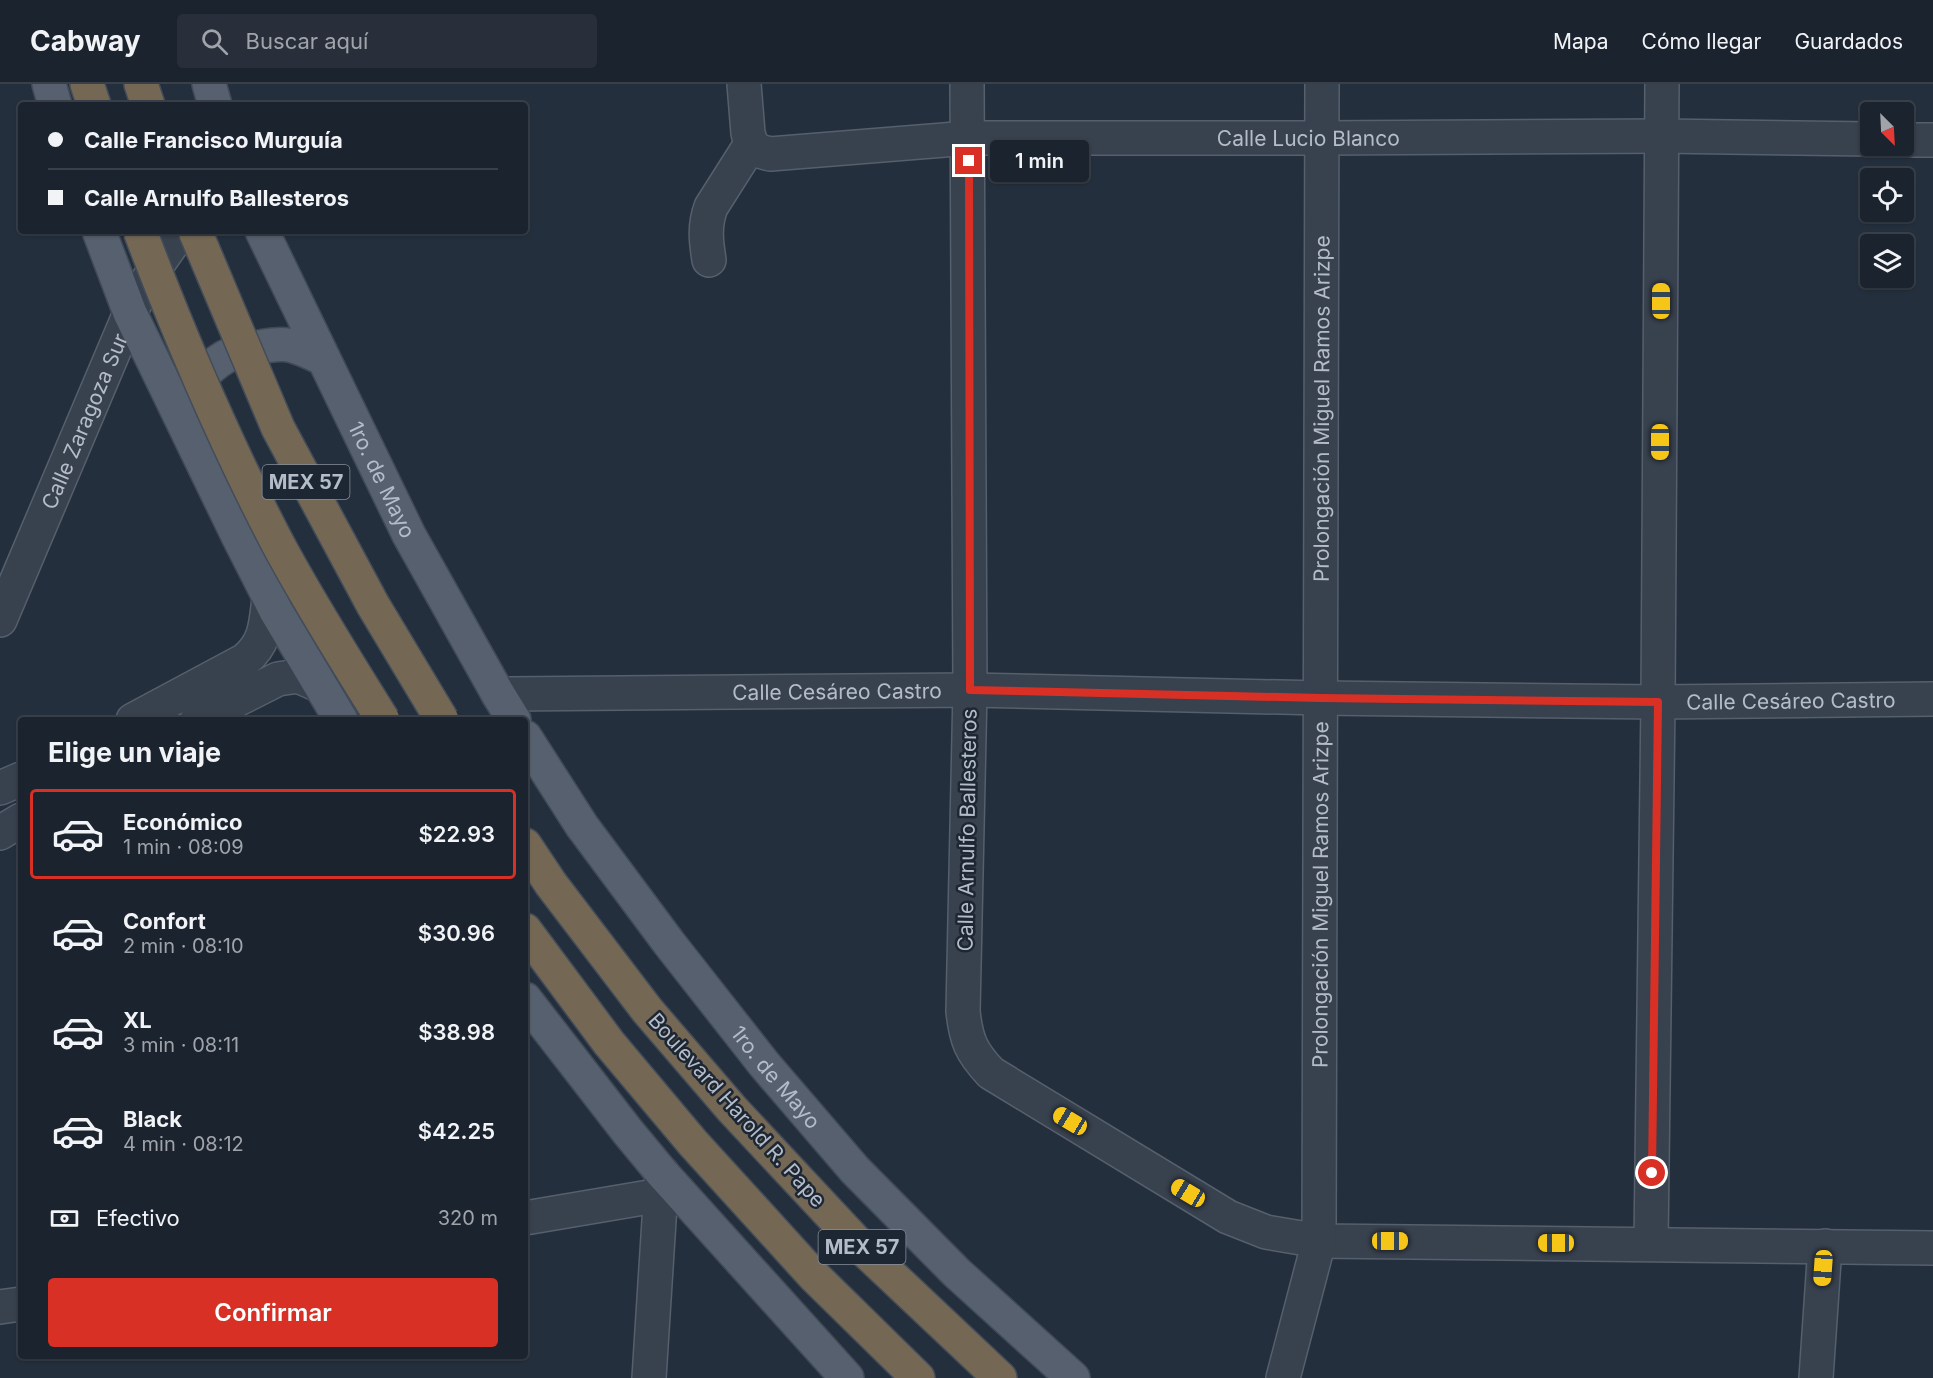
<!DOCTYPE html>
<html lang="es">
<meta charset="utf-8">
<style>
:root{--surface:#1b232e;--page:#282f3a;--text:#f1f3f6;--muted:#a0a4aa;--line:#39404a;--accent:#d93025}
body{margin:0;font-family:Inter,sans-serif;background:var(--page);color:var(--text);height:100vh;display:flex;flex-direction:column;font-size:22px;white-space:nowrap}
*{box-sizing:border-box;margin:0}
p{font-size:20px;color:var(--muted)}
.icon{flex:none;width:33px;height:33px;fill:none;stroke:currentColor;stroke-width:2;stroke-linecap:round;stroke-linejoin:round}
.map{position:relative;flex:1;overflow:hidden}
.drawer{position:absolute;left:18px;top:633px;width:510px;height:642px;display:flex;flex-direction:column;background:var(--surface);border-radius:6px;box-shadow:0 2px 4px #0004,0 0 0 2px var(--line)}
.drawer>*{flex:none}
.hud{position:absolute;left:18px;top:18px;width:510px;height:132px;border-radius:6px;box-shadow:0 2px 4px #0004,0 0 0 2px var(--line);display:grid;align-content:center;height:132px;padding:0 30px;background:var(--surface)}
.needle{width:39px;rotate:156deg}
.buttons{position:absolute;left:1860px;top:18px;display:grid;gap:12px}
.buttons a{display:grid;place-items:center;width:54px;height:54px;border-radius:6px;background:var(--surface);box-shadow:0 2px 4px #0004,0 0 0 2px var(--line);font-size:30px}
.end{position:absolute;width:27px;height:27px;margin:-14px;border:8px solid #d93025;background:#fff;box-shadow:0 0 0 3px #fff}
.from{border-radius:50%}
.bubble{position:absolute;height:42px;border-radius:6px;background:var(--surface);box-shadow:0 2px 4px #0004,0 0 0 2px var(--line);font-size:20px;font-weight:600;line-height:42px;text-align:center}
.car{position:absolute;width:18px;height:36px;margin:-18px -9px;border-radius:8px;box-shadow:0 0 4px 2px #0007;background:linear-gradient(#f5c518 24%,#345 0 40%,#f5c518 0 76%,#345 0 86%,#f5c518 0)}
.hud b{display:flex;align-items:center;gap:21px;height:57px;font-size:22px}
.hud b+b{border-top:2px solid var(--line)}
.hud i{width:15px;height:15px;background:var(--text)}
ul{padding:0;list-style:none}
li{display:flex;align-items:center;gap:18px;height:90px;margin:0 12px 9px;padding:0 18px;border:3px solid transparent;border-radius:6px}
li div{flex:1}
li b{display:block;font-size:22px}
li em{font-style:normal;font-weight:600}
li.on{border-color:var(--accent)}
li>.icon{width:54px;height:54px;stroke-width:1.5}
h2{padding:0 30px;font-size:27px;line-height:72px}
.pay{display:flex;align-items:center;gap:15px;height:66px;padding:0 30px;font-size:22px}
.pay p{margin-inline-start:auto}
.cta{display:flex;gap:12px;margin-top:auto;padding:12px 30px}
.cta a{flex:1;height:69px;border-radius:6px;background:var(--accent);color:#fff;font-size:24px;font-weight:600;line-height:69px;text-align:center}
header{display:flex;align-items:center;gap:36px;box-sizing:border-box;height:84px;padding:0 30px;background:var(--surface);border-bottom:2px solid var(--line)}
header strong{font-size:28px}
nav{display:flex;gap:33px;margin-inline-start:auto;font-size:21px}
.search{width:420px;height:54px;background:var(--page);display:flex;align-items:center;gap:15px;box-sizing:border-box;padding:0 21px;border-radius:6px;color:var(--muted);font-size:22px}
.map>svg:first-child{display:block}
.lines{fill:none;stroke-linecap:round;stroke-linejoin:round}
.minor-casing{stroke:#565f6c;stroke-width:36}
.major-casing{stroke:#414a57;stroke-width:36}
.highway-casing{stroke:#434c59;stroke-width:36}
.minor{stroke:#38414e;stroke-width:33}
.major{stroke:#56606e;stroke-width:33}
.highway{stroke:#746855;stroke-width:33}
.highway-bridge-casing{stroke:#434c59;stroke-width:36;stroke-linecap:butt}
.highway-bridge{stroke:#746855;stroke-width:33}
.route{stroke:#d93025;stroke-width:8}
.labels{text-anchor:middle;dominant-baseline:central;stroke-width:5;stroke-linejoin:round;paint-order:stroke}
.shield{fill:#1d2633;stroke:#878f9c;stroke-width:1.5}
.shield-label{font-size:20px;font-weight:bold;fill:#b4bcc9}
.street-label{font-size:21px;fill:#b4bcc9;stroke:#1d2633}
</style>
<header>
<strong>Cabway</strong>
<div class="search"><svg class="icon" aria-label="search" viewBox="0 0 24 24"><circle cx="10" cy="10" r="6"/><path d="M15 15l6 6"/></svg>Buscar aquí</div>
<nav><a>Mapa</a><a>Cómo llegar</a><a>Guardados</a></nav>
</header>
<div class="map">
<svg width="1933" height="1294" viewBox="0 0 1933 1294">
<rect width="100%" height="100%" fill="#242f3e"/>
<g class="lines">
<defs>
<g id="minor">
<path d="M967 0 970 606 963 927C966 956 971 968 991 989L1228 1133 1266 1148 1319 1157 1933 1164"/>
<path d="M1904 56H1933"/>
<path id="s1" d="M751 60 759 67 770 70 969 54H1322L1662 52 1870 55"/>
<path d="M709 176C706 157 704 142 711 123L751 60 748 49 744 0"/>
<path id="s2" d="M0 536 130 229C145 199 161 173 182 147"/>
<path id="s3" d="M498 610 970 606 1321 614 1658 618 1933 615"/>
<path d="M133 636 245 576C266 559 266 539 269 514"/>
<path d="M197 636 278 595 298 592 321 602"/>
<path d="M0 704 21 695"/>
<path d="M0 749 21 736"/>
<path d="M525 1134 661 1111"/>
<path d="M1651 1159 1658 618 1662 0"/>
<path d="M0 1223 21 1220"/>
<path d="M649 1294 662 1089"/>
<path id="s4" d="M1283 1294 1319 1157 1322 0"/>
<path d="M1816 1294 1825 1162"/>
</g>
<g id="major">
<path d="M49 0 55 21"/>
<path d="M209 0 215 21"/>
<path d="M99 147 130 229 238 452 276 527 341 636"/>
<path id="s5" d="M262 147 409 451 498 610 514 636"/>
<path d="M188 318C190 301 210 282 225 273 236 266 275 259 288 261 300 263 312 270 323 274"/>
<path id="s6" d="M525 653 582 742 669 859 764 980 855 1086 957 1189 1073 1294"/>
<path d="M525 915 628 1048 662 1089 847 1294"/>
</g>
<path id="highway" d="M87 0 94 21
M141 0 148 21
M525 761 551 800 647 926 732 1025 860 1162 1000 1294
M525 846 609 959 693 1059 814 1192 918 1294"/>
</defs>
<!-- minor casing -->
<use href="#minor" class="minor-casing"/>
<!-- major casing -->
<use href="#major" class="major-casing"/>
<!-- highway casing -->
<use href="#highway" class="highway-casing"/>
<!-- minor -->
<use href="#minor" class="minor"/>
<!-- major -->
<use href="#major" class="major"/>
<!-- highway -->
<use href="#highway" class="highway"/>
<defs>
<path id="highway-bridge" d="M140 147C180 253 225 359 278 460 310 520 347 578 383 636
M195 147 278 344 373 521 442 636"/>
</defs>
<!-- highway-bridge casing -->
<use href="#highway-bridge" class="highway-bridge-casing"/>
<!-- highway-bridge -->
<use href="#highway-bridge" class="highway-bridge"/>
</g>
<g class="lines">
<!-- route -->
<path class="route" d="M969 77 970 606 1321 614 1658 618 1652 1089"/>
</g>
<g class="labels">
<!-- shield labels -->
<g class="shield">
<rect x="262.5" y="381" width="87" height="34" rx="4.5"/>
<rect x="818.5" y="1146" width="87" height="34" rx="4.5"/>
</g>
<g class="shield-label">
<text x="306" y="398">MEX 57</text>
<text x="862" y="1163">MEX 57</text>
</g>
<!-- street labels -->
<g class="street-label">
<text stroke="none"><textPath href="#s1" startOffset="561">Calle Lucio Blanco</textPath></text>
<text stroke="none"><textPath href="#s4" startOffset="974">Prolongación Miguel Ramos Arizpe</textPath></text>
<text stroke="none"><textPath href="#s2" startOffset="216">Calle Zaragoza Sur</textPath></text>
<text stroke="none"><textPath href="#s5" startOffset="276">1ro. de Mayo</textPath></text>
<text stroke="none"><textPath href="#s3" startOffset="339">Calle Cesáreo Castro</textPath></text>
<text stroke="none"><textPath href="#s3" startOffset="1293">Calle Cesáreo Castro</textPath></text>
<text transform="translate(967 746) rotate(-89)">Calle Arnulfo Ballesteros</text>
<text stroke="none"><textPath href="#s4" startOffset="488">Prolongación Miguel Ramos Arizpe</textPath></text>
<text stroke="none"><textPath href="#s6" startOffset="423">1ro. de Mayo</textPath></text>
<text transform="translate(737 1026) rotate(48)">Boulevard Harold R. Pape</text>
</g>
</g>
</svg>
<div class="buttons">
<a><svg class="needle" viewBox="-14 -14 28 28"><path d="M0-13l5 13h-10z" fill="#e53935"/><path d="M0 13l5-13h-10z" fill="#a0a4aa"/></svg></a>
<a><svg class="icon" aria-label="locate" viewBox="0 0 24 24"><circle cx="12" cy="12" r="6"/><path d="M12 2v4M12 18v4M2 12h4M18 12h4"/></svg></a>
<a><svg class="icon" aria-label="layers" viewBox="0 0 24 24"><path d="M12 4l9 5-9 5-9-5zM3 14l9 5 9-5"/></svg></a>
</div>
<i class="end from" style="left:1652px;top:1089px"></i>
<i class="end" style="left:969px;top:77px"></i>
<div class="bubble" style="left:990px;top:56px;width:99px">1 min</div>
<i class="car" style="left:1661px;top:217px;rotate:0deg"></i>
<i class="car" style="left:1660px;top:358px;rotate:180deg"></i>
<i class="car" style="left:1070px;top:1037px;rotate:301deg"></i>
<i class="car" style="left:1188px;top:1109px;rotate:301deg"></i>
<i class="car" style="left:1390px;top:1157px;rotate:90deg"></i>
<i class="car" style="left:1556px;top:1159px;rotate:270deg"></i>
<i class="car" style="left:1823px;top:1184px;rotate:184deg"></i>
<div class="hud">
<b><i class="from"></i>Calle Francisco Murguía</b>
<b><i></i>Calle Arnulfo Ballesteros</b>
</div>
<section class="drawer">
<h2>Elige un viaje</h2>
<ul>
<li class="on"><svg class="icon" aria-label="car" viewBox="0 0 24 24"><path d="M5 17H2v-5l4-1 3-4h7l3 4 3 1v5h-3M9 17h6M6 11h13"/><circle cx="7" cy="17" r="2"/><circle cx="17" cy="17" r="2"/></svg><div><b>Económico</b><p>1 min · 08:09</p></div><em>$22.93</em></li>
<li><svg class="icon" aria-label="car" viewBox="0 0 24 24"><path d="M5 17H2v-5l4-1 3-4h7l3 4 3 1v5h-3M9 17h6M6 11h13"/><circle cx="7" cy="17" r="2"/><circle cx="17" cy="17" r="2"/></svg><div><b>Confort</b><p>2 min · 08:10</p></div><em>$30.96</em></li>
<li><svg class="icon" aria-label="car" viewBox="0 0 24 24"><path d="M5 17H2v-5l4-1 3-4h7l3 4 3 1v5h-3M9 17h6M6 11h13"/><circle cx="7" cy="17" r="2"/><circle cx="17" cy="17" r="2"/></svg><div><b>XL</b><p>3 min · 08:11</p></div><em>$38.98</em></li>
<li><svg class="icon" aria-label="car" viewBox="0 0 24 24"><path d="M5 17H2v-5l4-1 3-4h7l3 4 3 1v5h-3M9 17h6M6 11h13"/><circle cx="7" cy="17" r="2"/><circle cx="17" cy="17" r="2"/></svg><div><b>Black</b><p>4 min · 08:12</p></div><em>$42.25</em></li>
</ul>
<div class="pay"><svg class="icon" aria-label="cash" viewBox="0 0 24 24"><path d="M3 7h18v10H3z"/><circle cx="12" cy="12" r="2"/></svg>Efectivo<p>320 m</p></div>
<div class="cta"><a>Confirmar</a></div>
</section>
</div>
